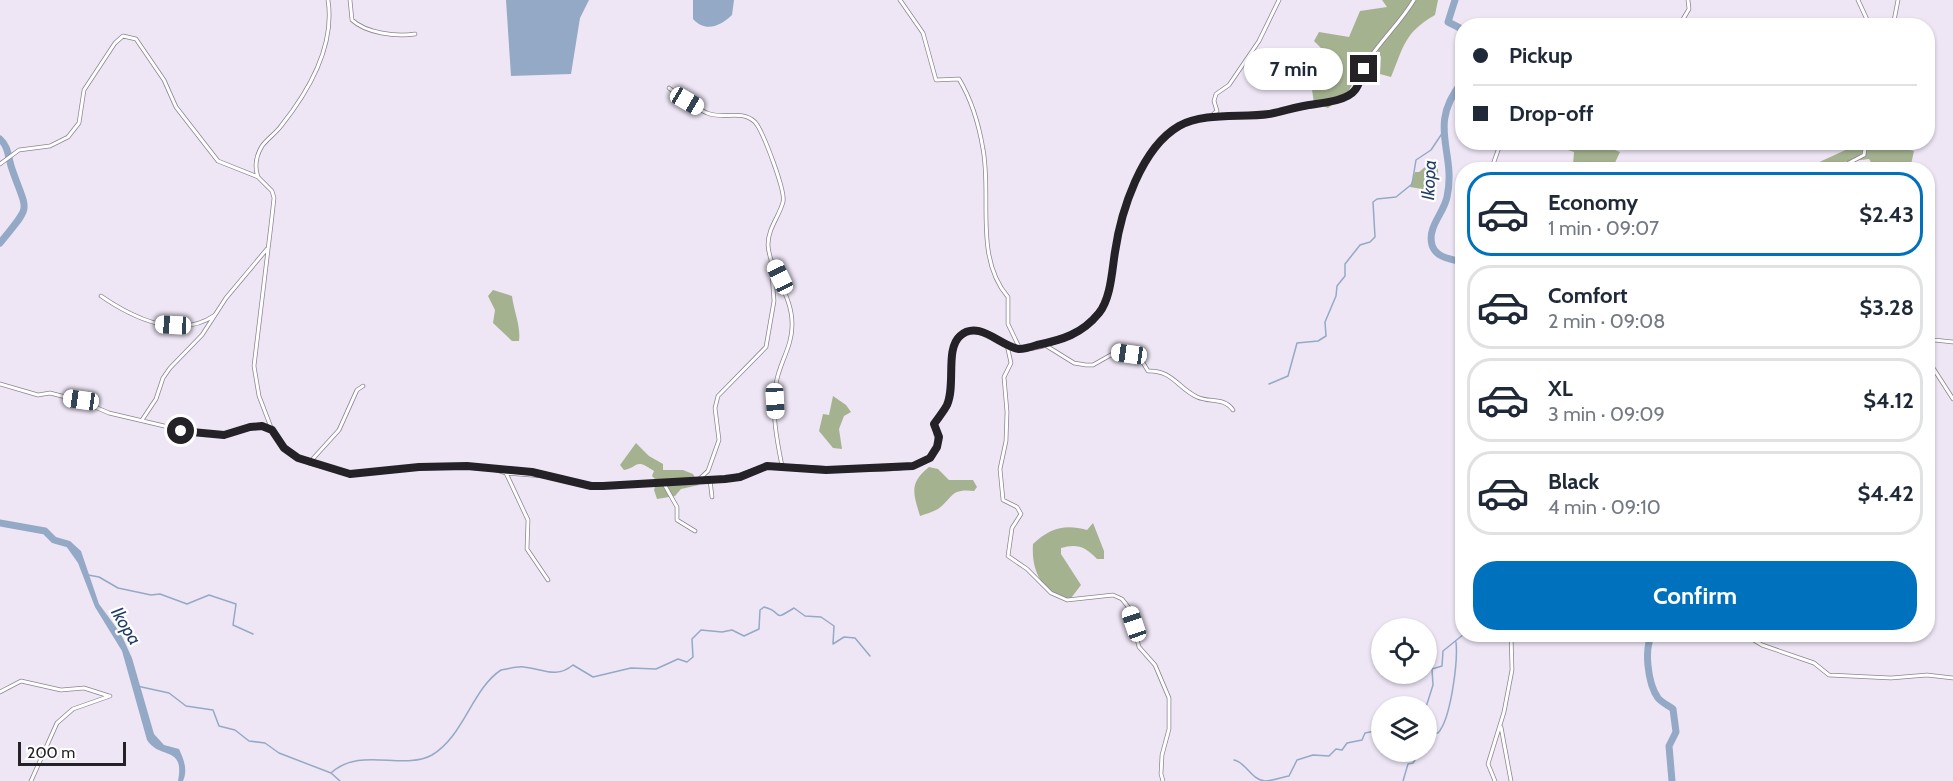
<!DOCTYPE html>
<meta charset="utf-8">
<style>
:root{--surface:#fff;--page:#f2f2f3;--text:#1f2937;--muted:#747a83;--line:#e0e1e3;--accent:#0071bc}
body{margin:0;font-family:Cabin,sans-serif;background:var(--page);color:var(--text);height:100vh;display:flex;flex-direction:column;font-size:22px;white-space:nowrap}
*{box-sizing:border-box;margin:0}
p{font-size:20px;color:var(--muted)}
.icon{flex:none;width:33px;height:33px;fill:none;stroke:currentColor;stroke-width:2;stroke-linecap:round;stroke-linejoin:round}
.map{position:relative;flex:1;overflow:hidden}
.panel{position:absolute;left:1455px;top:162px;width:480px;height:480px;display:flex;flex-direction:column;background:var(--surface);border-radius:24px;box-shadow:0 2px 4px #0004}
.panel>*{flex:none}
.hud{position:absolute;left:1455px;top:18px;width:480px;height:132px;border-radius:24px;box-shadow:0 2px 4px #0004;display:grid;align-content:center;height:132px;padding:0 18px;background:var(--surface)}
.buttons{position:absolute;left:1371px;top:618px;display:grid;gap:12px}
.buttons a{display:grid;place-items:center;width:66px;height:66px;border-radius:50%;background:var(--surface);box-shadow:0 2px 4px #0004;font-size:30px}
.scale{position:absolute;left:18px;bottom:15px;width:108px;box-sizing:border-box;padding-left:6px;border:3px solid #252227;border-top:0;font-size:16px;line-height:21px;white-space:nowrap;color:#252227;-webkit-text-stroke:4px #fff;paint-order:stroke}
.end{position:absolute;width:27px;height:27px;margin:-14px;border:8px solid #252227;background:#fff;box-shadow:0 0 0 3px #fff}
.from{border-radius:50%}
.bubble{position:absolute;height:42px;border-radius:21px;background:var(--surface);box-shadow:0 2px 4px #0004;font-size:20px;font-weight:700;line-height:42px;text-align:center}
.car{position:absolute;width:18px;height:36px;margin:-18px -9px;border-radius:8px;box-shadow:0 0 4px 2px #0007;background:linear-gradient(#fff 24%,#345 0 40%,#fff 0 76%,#345 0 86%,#fff 0)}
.hud b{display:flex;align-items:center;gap:21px;height:57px;font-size:22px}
.hud b+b{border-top:2px solid var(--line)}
.hud i{width:15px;height:15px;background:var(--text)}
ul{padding:10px 0 0;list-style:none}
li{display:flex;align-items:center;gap:18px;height:84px;margin:0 12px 9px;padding:0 6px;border:3px solid var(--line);border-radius:24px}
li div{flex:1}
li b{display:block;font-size:22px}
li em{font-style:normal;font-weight:700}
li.active{border-color:var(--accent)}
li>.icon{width:54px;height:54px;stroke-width:1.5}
.button{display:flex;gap:12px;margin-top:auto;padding:12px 18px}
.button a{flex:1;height:69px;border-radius:24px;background:var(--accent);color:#fff;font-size:24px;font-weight:700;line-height:69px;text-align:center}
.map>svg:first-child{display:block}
.forest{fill:#a5b290}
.water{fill:#94a9c6}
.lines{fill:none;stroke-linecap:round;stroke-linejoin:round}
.stream{stroke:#94a9c6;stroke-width:1.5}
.river{stroke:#94a9c6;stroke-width:7}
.street-casing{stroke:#8c8492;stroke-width:4.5}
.street{stroke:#fff;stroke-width:3}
.route{stroke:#252227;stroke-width:8}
.labels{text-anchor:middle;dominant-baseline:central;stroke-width:4.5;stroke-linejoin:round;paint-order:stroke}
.water-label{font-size:18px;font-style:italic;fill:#213d66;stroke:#fff}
</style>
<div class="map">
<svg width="1953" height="781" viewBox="0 0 1953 781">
<rect width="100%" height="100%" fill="#eee6f5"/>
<!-- forest -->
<path class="forest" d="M1382 0H1438L1435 15C1404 33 1404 46 1391 77L1380 74 1381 57 1376 48 1368 56 1348 92 1328 108 1314 103 1311 83 1303 81 1293 65 1305 51 1323 50 1314 41 1319 32 1349 37 1360 11 1387 7Z
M1556 143H1610V148L1620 152 1612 169H1583V166L1573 164 1574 152 1559 147Z
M1853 143 1892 145 1914 151 1910 169H1875L1869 159 1844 162 1830 169 1802 170 1852 147Z
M1438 162V181L1428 190 1410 187 1415 172H1419L1430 163Z
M493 290 512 296C514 312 521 326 519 341H512L493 323 495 310 488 296Z
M833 396 846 405 851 412 844 416 839 429 842 449 833 448 819 431 823 414 829 415Z
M636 443 649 456 663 464V470H683L693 474 699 485 681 489 675 496 657 499 654 490 657 481 652 476 654 471C635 458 640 466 624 470L620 465Z
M929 467 938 469 949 480H973L977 487 974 491C950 488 953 498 938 509 933 512 925 514 920 516 913 493 909 483 929 467Z
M1093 523 1104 551V559H1097C1086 547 1077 543 1061 548V554L1081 585 1068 602C1042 592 1031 571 1033 544 1050 528 1065 524 1087 530Z"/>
<!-- water -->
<path class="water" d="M506 0H589L580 18 571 74 511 76Z
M693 0H734L732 15C720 26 706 33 693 19Z
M60 539 71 542 81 551 99 604 121 634 132 658 154 734 164 745 179 749C184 760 188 770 183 781H178C185 745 160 760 147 740L122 651 95 607 78 563 66 546 60 544Z"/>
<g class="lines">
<!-- stream -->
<path class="stream" d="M1269 384 1288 376 1297 343 1318 341 1326 336 1325 322 1336 296 1337 286 1345 276V264L1360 245 1370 242 1375 237 1373 202 1377 199 1396 197 1412 184 1416 160 1431 150 1443 132
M1462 550 1457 569 1462 593 1457 608 1462 629
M88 575 99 577 118 588 151 595 160 594 187 604 209 595 236 604 233 625 253 634
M137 686 169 693 186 706 213 710 219 726 235 730 249 741 265 743 279 753 331 773 340 781
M1426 707 1433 685 1432 669 1442 666 1443 651 1464 634
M1426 733H1438C1451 719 1458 661 1456 642
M1234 760C1246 762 1250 779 1265 781 1272 781 1282 777 1289 776L1297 760 1313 755 1329 756 1336 749 1342 750 1347 743 1362 740 1365 733 1375 731 1382 712
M331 773C360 746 403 771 432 755 464 736 472 689 501 670 508 669 517 666 524 667 543 669 556 679 573 665L593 677 631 668 656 669 678 659 687 662 693 657 692 639 701 630 722 632 732 630 744 636 759 629 760 610 764 607C785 612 770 623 794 608L805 616 821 617 834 626 833 644 844 637 855 638 870 656
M1403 781 1408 764 1413 763 1420 752"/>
<!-- river -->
<path class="river" d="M1455 0 1448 22 1462 29
M1462 82C1426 127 1457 151 1447 197 1444 213 1427 227 1432 245 1436 258 1451 259 1462 262
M0 139C9 147 8 158 12 169 28 215 32 203 0 243
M0 523 45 531 54 540 68 544
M1653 634C1643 647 1648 684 1658 698 1661 702 1669 706 1673 709L1676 732 1669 746 1672 781"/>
<defs>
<path id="street" d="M350 0 352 20C366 33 396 37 415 34
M900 0 923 33 936 80 959 79C971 99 979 125 983 149 992 196 974 258 1008 297V324L1020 349
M1858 0 1870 26
M1679 26 1689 9 1688 0
M1893 26 1898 0
M669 88C681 97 694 107 707 113 724 120 741 109 755 122 763 131 786 192 783 202 779 217 768 228 768 245 770 272 792 295 792 323 793 346 779 363 776 384 771 410 777 441 782 466
M1210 117 1217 111 1214 101 1216 94 1229 85 1259 41 1279 0
M0 164 19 150 50 146 68 137 79 123 84 90 115 43 123 36 136 39 164 80 176 107 218 161 258 177 272 191 274 198 271 225 254 366 259 396 272 430 284 449 309 463 349 474 419 467 467 466 532 472 591 486H603L725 479C740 477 755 467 770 466 802 464 908 480 930 458 942 446 935 436 934 424 938 418 944 411 947 405 956 385 945 350 960 336 979 319 1001 347 1019 349 1044 351 1088 331 1101 309 1114 288 1112 258 1118 234 1126 197 1145 147 1179 126 1197 115 1225 117 1245 116 1264 115 1344 103 1355 91 1362 83 1362 70 1367 62 1381 40 1401 22 1414 0
M1491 170 1501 142
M1844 170 1845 165 1864 155 1866 142
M258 177C254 166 256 156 262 146 267 139 276 133 281 126 309 91 335 45 328 0
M101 296C133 318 179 340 215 315
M1928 335 1934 340 1953 342
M1007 345 1011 363 1004 377 1007 412 1006 441 1000 469 1003 500 1017 507 1021 514 1012 528 1008 556 1027 569 1051 593 1067 600 1113 595 1122 599 1129 608 1139 647 1155 665 1169 698V729L1162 755 1161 774 1163 781
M1045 345 1074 363 1086 365H1093L1116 352 1139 356 1148 371C1172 370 1178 388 1197 397 1210 403 1224 397 1233 410
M1928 360 1953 399
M0 384 38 395 50 393 81 401 109 413 194 433 224 435 256 426 272 430
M142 420 156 399 163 378 170 368 202 335 226 298 267 249
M309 463 339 430 357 390 363 386
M493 469 506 473 543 476
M506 473 528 520 527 549 548 580
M710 480 712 497
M697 481 708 471 719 440 715 408 718 396 766 347 774 301 771 261
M664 484 677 507V520L695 531
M1729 634H1739
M1744 634 1762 645 1814 663 1829 675 1891 678 1927 675 1953 678
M0 692 21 681 61 690 84 688 109 696
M1501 727 1511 781
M31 781 57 723 73 709 110 696
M1495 781 1488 764 1504 712 1512 670 1511 634"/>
</defs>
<!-- street casing -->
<use href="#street" class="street-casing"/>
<!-- street -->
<use href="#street" class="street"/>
</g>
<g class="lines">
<!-- route -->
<path class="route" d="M181 431 224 435 250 427 262 426 272 430 284 448 298 458 350 474 419 467 467 466 532 472 591 486H603L725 479 740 477 767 466 826 470 913 466 930 458 937 447 939 437 934 424C938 418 944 411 947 405 956 385 945 349 960 336 979 319 1001 347 1019 349 1024 349 1031 347 1037 345 1062 340 1082 334 1099 313 1111 298 1112 270 1115 252 1121 211 1141 148 1179 126 1204 112 1241 118 1269 114 1282 112 1295 107 1309 105 1322 103 1347 101 1355 90 1360 84 1361 75 1364 69"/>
</g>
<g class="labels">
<!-- water labels -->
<g class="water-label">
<text transform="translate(1429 180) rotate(-87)">Ikopa</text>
<text transform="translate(126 626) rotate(59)">Ikopa</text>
</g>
</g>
</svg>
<div class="buttons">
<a><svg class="icon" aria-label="locate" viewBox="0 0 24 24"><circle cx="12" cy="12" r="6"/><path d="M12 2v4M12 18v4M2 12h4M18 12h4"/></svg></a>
<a><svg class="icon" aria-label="layers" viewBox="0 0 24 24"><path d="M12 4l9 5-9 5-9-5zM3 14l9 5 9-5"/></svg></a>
</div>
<div class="scale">200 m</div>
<i class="end from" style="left:181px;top:431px"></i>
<i class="end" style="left:1364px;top:69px"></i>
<div class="bubble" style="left:1244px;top:48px;width:99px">7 min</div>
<i class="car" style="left:687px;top:101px;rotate:120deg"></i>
<i class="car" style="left:780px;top:277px;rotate:335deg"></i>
<i class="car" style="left:173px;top:325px;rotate:273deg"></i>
<i class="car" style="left:1129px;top:354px;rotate:278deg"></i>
<i class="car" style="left:81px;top:400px;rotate:278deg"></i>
<i class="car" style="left:775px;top:401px;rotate:177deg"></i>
<i class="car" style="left:1134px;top:624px;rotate:341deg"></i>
<div class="hud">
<b><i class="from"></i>Pickup</b>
<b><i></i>Drop-off</b>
</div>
<section class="panel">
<ul>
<li class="active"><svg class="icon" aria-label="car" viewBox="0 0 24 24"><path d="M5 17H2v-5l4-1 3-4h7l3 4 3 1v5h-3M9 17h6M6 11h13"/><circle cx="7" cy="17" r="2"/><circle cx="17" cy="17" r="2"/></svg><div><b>Economy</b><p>1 min · 09:07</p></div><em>$2.43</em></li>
<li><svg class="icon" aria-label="car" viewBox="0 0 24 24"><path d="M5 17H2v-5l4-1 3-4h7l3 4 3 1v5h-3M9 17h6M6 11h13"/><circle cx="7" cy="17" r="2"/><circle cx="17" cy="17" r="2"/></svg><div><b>Comfort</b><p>2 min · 09:08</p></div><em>$3.28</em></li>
<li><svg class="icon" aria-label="car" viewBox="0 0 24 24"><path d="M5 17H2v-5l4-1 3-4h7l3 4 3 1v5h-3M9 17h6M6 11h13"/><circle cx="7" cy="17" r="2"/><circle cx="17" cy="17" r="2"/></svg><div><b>XL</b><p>3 min · 09:09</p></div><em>$4.12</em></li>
<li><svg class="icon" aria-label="car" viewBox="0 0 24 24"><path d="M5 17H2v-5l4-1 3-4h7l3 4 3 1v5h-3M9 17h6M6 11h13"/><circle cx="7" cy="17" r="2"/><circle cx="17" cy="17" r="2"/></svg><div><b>Black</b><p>4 min · 09:10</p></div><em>$4.42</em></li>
</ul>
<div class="button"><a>Confirm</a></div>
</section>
</div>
